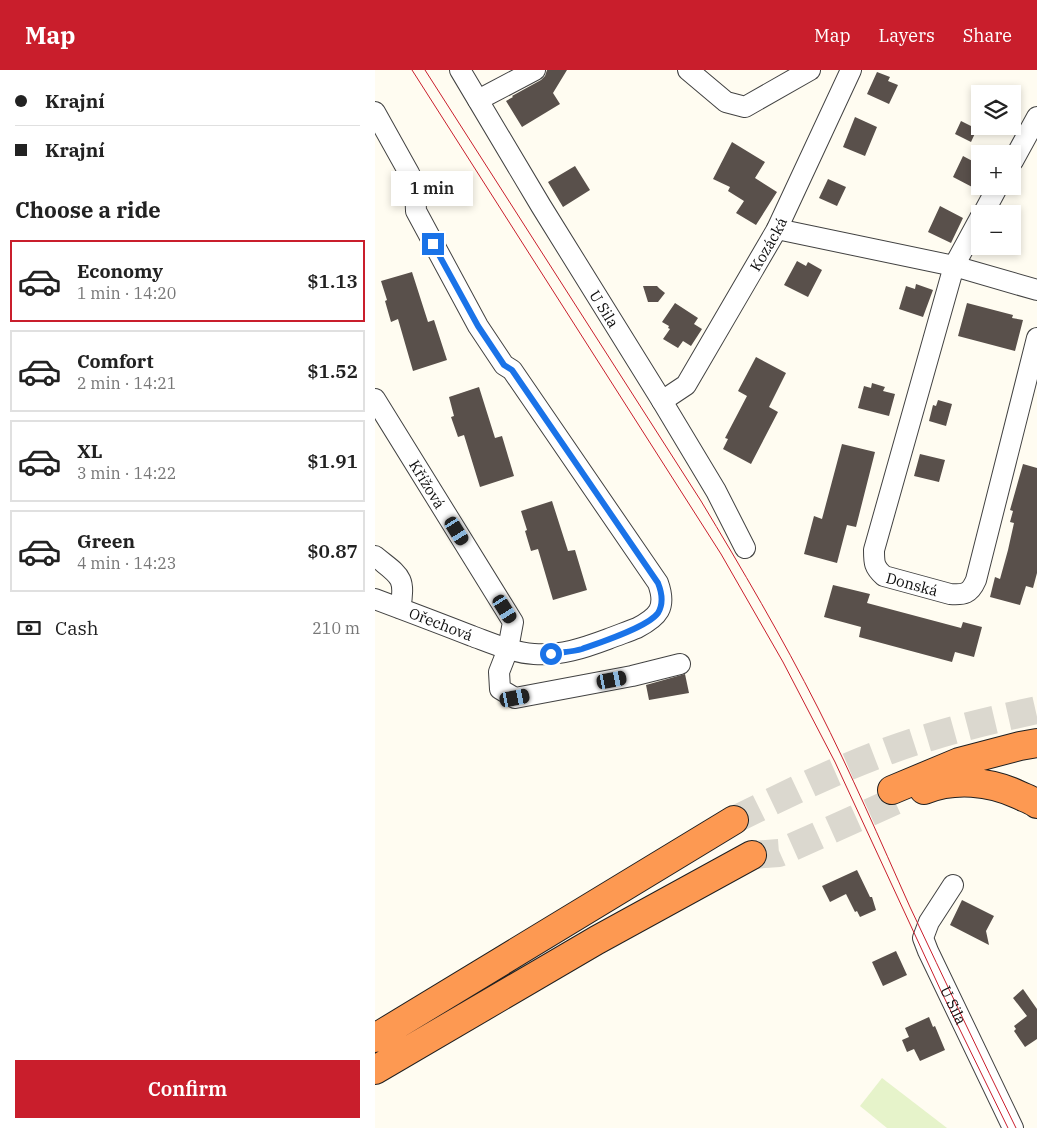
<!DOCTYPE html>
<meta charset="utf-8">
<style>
:root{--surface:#fff;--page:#f6f6f6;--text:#222;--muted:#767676;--line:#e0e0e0;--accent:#c91e2c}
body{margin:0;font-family:"IBM Plex Serif",serif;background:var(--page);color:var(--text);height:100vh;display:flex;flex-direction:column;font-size:19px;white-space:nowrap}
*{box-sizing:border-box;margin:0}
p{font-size:16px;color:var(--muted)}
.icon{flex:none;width:28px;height:28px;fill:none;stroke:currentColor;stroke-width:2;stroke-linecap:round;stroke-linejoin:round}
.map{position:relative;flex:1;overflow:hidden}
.side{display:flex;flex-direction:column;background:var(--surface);width:375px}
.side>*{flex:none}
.banner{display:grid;align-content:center;height:110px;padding:0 15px;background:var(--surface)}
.tools{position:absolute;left:596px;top:15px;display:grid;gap:10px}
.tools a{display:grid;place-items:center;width:50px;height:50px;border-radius:0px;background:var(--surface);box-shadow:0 2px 8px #0003;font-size:25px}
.end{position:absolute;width:22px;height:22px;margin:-11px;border:6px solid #1a73e8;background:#fff;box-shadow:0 0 0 2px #fff}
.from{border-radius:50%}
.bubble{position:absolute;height:35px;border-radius:0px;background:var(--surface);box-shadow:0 2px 8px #0003;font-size:16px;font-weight:600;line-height:35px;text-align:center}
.car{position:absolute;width:15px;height:30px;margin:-15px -8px;border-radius:6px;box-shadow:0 0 4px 1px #0007;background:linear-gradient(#222 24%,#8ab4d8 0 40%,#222 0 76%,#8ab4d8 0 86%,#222 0)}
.banner b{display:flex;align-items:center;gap:18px;height:48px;font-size:19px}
.banner b+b{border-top:1px solid var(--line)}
.banner i{width:12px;height:12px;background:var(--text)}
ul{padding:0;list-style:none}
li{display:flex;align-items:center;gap:15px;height:82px;margin:0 10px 8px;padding:0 5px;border:2px solid var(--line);border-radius:0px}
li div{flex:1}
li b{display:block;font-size:19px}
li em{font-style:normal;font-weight:600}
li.on{border-color:var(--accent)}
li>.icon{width:45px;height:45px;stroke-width:1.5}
h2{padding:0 15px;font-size:22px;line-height:60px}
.pay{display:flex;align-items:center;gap:12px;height:55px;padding:0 15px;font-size:19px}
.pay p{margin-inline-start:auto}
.primary-button{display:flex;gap:10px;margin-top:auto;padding:10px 15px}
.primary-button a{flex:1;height:58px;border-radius:0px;background:var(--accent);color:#fff;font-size:20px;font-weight:600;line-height:58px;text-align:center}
header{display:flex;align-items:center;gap:30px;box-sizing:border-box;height:70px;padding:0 25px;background:var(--accent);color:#fff}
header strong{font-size:24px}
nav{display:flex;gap:28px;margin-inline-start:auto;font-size:18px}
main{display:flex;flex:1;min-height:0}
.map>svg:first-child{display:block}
.pitch{fill:#e6f3ca}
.building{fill:#59504b}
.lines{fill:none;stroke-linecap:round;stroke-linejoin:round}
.highway-tunnel{stroke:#dbd8cf;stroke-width:28;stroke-dasharray:28 14;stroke-linecap:butt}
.minor-casing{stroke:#424242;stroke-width:22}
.highway-casing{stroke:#202020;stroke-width:30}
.minor{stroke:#fff;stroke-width:20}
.highway{stroke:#fd9952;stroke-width:28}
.tram{stroke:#c91e2c;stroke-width:1}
.route{stroke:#1a73e8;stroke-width:6}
.labels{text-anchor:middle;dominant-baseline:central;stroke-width:5;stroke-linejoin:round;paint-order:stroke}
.street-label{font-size:15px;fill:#0f0f0f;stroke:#fff}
</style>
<header>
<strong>Map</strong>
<nav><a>Map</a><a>Layers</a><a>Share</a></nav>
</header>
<main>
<section class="side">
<div class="banner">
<b><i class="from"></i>Krajní</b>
<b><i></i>Krajní</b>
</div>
<h2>Choose a ride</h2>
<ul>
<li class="on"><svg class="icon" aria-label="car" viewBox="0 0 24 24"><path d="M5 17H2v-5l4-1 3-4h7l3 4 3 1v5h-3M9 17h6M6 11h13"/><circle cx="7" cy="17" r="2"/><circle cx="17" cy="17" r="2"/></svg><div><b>Economy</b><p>1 min · 14:20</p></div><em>$1.13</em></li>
<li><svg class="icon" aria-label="car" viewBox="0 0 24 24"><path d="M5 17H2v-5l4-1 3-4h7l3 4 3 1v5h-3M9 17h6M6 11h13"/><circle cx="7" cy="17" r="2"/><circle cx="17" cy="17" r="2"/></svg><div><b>Comfort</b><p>2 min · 14:21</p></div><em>$1.52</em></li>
<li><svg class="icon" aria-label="car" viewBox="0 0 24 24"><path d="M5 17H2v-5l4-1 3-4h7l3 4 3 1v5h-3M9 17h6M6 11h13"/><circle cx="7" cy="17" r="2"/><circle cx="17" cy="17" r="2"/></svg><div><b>XL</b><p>3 min · 14:22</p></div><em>$1.91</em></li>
<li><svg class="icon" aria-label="car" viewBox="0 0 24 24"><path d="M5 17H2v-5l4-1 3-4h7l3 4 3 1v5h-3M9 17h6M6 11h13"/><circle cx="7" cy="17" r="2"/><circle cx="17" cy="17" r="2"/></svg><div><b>Green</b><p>4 min · 14:23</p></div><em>$0.87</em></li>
</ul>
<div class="pay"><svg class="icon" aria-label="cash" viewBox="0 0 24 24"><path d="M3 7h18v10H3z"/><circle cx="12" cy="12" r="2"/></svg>Cash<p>210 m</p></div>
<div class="primary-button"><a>Confirm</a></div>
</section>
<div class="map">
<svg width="662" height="1058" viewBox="0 0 662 1058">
<rect width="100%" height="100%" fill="#fffcf1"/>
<!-- pitch -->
<path class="pitch" d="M507 1008 572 1058H512L485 1036Z"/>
<!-- building -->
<path class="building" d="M172 0H192L178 23 185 34 147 57 131 31 138 27 137 26 166 10 170 6Z
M502 2 515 7 513 11 523 15 514 34 492 24Z
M480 47 502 57 490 86 468 77Z
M586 51 602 59 596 72 580 64Z
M357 72 390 92 380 108 402 122 381 155 361 143 369 131 353 121 355 117 338 109Z
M588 86 605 95V111L601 119 578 107Z
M200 96 215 120 188 137 173 112Z
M453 109 471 117 462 136 444 128Z
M565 136 588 148 576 173 553 162Z
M422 191 431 196 433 192 447 200 433 227 409 215Z
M37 202 53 252 59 250 72 290 38 301 23 249 16 252 10 231 12 230 6 211Z
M541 214 558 220 548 247 524 239 531 216 540 219Z
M268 216H282L285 219 290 223 283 232H273Z
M300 233 323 248 319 254 327 259 316 276 308 271 303 278 288 269 295 259 293 258 294 256 287 252Z
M592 233 638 245 637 248 648 250 640 281 583 266Z
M381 287 411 303 394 337 403 342 376 394 348 379 353 369 350 368 372 326 363 321Z
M497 313 510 317 508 321 520 324 514 346 483 338 489 316 496 318Z
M104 317 120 368 127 366 139 406 105 417 89 365 83 367 76 347 79 346 74 327Z
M563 330 577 334 571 356 554 351 558 335 561 336Z
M467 374 500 382 481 457 472 455 462 493 429 484 439 446 447 449Z
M545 384 570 390 564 412 539 406Z
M648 394 662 398V503L658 518 651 516 645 535 615 527 620 507 625 509 633 480 639 453 635 452 638 441 635 440Z
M177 431 193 481 200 480 212 520 178 530 163 479 156 481 150 461 152 460 146 441Z
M458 515 495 524 492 533 586 558 588 552 607 557 599 587 580 582 577 592 484 567 486 557 449 547Z
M310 604 314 623 274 630 271 615Z
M482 800 495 827H497L501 840 485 847 482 841 480 842 471 824 455 832 447 816Z
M587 830 619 846 611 861 614 875 575 855Z
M521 881 532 905 508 916 497 892Z
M648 919 662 939V969L650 977 639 961 641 959 639 956 652 946 638 928Z
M554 947 558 957 560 956 570 980 545 991 539 979 532 982 527 970 534 967 530 958Z"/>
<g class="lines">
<!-- highway-tunnel -->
<path class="highway-tunnel" d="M359 750C422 719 487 687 555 667 590 656 626 648 662 640
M377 785 404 783 522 730"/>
<defs>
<g id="minor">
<path id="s1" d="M85 0 166 136 287 331 341 421 370 478"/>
<path d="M313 0 351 32 370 37 435 0"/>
<path d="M103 30 160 0"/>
<path d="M0 42 34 103 40 116 41 141 103 256 129 295 137 300 283 513C292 538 283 547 262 558 252 562 243 565 233 569 209 578 185 586 159 584 139 583 116 573 97 566 64 553 32 541 0 529"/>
<path d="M638 91 662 47"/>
<path d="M608 144 623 116"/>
<path id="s2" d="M605 148 579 196 499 480C499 493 499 497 509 506L575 524C589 525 595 524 601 510L662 268"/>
<path d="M402 159 579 196 662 220"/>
<path id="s3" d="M0 329 138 552 133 579 124 602 125 619 140 628 257 606 305 594"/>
<path id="s4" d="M287 331 311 315 402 159 476 0"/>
<path d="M0 486C23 505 32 506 25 538"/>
<path id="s5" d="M578 815 554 852 548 868 553 881 638 1058"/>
</g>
<path id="highway" d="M517 720 584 692 645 676 662 673
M549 720C579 708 615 711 644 725 650 728 657 730 662 734
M0 968 359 750
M0 1000 222 870 377 785"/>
</defs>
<!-- minor casing -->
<use href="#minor" class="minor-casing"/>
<!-- highway casing -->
<use href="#highway" class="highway-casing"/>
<!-- minor -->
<use href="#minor" class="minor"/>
<!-- highway -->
<use href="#highway" class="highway"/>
<!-- tram -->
<path class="tram" d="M37 0 346 484 408 592 460 692 566 921 633 1058
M50 0 326 431C367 499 407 567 443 638 476 703 505 770 535 837 570 911 605 985 641 1058"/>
</g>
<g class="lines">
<!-- route -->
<path class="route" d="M58 174 103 256 129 295 137 300 283 513C287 523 289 533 283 543 273 557 224 573 207 579 197 582 186 582 176 584"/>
</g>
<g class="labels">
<!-- street labels -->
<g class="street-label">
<text stroke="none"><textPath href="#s4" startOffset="192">Kozácká</textPath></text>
<text stroke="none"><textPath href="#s1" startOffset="279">U Sila</textPath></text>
<text stroke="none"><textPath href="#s3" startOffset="100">Křížová</textPath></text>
<text stroke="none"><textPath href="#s2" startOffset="408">Donská</textPath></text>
<text transform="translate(66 554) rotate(21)">Ořechová</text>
<text stroke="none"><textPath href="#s5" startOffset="135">U Sila</textPath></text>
</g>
</g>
</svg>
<div class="tools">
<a><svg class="icon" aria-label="layers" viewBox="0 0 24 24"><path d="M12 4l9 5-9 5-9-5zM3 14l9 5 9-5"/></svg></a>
<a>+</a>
<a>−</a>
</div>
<i class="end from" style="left:176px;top:584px"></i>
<i class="end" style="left:58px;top:174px"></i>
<div class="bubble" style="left:16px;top:101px;width:82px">1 min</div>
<i class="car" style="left:82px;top:461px;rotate:148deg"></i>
<i class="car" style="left:130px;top:539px;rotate:148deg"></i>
<i class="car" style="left:237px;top:610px;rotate:79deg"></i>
<i class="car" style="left:140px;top:628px;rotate:79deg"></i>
</div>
</main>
